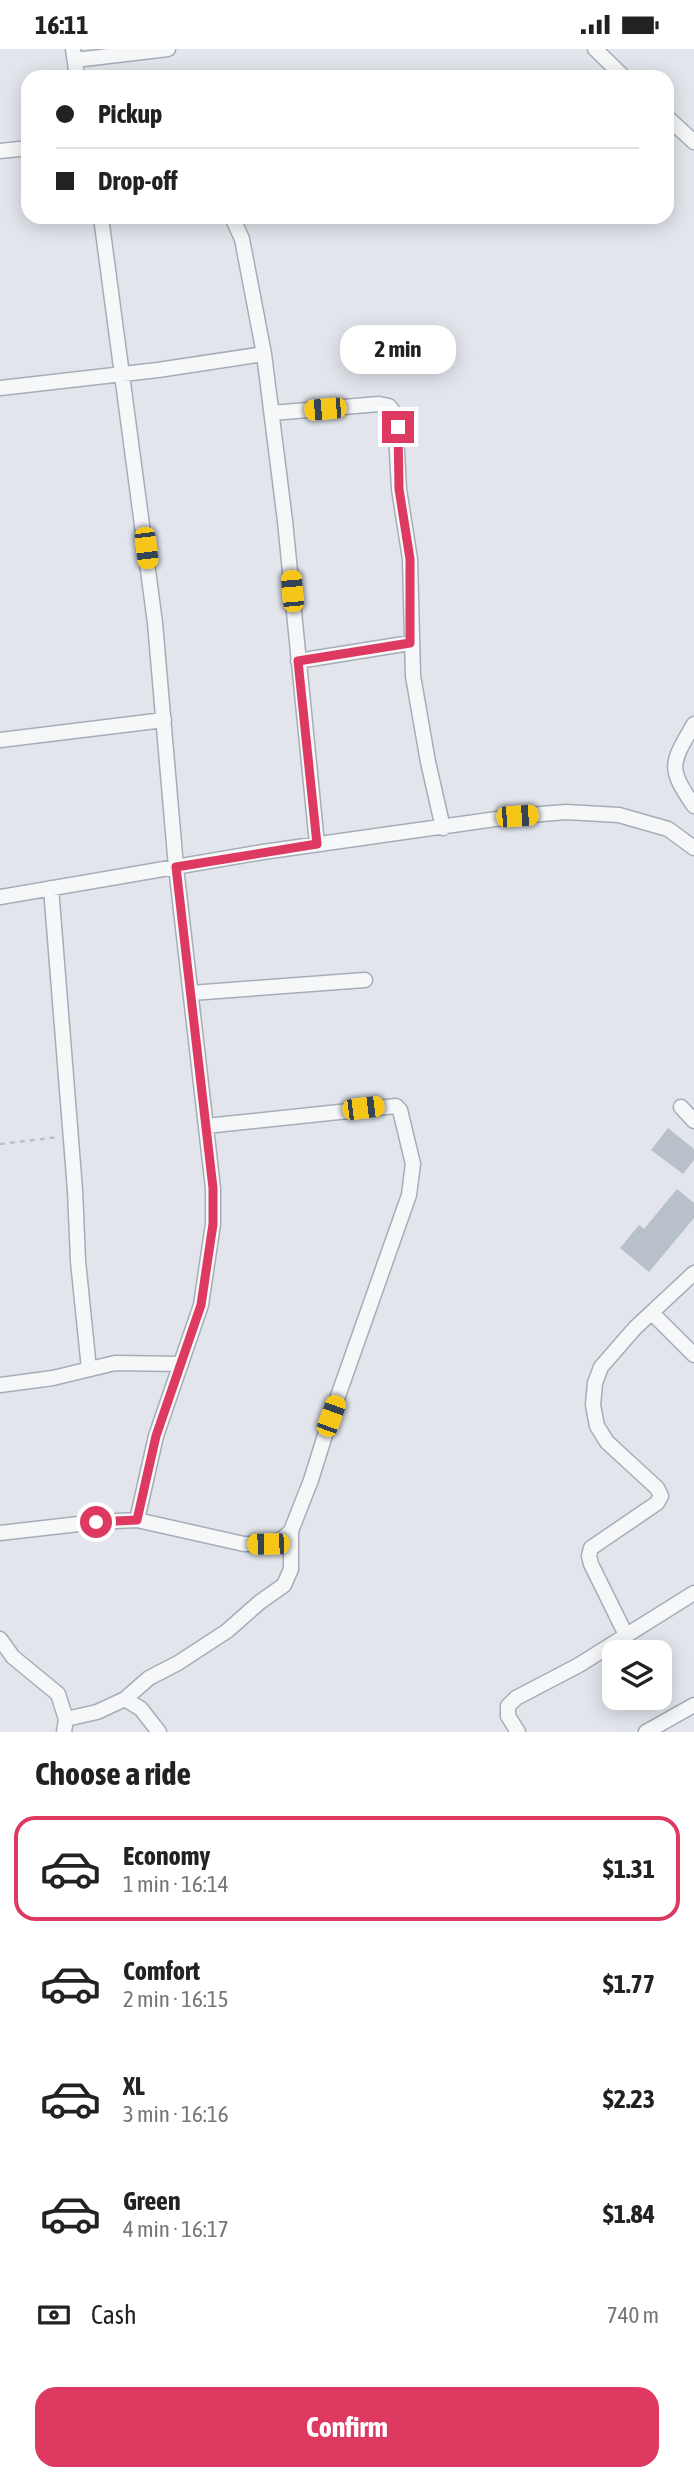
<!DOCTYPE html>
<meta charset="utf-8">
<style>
:root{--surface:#fff;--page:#f6f6f6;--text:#222;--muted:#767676;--line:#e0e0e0;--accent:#de3a61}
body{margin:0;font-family:"Asap Condensed",sans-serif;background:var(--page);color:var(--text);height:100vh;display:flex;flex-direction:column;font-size:26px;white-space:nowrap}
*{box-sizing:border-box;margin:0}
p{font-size:23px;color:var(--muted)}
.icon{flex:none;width:38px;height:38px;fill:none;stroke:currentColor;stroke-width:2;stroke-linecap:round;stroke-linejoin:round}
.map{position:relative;height:1683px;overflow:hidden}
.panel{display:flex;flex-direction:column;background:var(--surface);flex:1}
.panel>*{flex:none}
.guide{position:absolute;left:21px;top:21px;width:653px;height:154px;border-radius:21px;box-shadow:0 4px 18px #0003;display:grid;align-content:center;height:154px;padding:0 35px;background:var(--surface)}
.tools{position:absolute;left:602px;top:1591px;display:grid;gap:14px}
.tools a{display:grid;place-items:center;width:70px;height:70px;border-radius:14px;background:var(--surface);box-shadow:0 4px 18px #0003;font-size:35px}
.end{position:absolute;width:32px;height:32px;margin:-16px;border:9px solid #de3a61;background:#fff;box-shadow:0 0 0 4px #fff}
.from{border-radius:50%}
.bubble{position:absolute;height:49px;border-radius:21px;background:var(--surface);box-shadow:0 4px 18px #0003;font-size:23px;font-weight:700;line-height:49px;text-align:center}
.car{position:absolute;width:21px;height:42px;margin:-21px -10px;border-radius:9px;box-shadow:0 0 5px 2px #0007;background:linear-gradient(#f5c518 24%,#345 0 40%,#f5c518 0 76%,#345 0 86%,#f5c518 0)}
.guide b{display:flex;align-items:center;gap:24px;height:66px;font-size:26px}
.guide b+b{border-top:2px solid var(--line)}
.guide i{width:18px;height:18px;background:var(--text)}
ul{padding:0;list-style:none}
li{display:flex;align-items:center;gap:21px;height:105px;margin:0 14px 10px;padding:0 21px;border:4px solid transparent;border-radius:21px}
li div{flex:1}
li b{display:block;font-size:26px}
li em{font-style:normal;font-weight:700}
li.selected{border-color:var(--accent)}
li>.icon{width:63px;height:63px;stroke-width:1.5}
h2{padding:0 35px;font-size:32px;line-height:84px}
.pay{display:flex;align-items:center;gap:18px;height:77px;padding:0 35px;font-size:26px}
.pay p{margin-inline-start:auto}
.button{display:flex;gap:14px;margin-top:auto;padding:14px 35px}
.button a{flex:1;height:80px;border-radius:21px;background:var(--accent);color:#fff;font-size:28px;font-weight:700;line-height:80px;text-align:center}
.status{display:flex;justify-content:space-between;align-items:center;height:49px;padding:0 35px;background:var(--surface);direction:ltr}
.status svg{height:19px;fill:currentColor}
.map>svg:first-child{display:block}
.building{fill:#b8c0ca}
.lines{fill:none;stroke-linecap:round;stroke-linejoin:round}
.minor-casing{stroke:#a6adb7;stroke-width:17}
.path{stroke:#bbc1c7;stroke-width:2.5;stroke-dasharray:5 5;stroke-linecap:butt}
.minor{stroke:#f5f7f9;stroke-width:14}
.route{stroke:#de3a61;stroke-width:9}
</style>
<div class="status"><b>16:11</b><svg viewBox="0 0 49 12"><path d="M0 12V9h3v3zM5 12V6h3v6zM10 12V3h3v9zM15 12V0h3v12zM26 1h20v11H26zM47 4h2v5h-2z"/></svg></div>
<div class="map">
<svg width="694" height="1683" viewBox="0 0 694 1683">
<rect width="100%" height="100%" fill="#e2e6ec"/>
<!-- building -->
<path class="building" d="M668 1079 694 1100V1111L683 1125 651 1101Z
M677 1140 694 1154V1169L649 1223 620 1199 639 1176 644 1180Z"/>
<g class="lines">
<defs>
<path id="minor" d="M73 0 77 28
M595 0 624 28
M75 11 168 0
M667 68 694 93
M0 102 28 99
M101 168 155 574 176 818 213 1139V1175L201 1256 156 1387 137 1471
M232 168 242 190 264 305 285 472 317 795
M0 339 158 321 264 305
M272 364 379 355 389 357 395 365 399 440 410 510 413 627 428 713 443 779
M298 612 410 594
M694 675C671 715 667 718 694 757
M0 691 164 671
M51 839 75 1141 78 1212 89 1320
M0 848 263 803 517 767 566 763 619 766 668 780 694 799
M191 944 365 931
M681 1058 694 1072
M652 1264 694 1306
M0 1336 53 1329 115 1314 181 1315
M0 1484 96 1473 137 1471 244 1495H268L282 1490 291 1482 311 1431 331 1367 409 1146 413 1115 400 1061 396 1057 206 1077
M626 1586 591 1515 589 1507 591 1499 657 1454 661 1447 657 1439 607 1393 597 1377 593 1356 595 1334 601 1318 635 1279 694 1224
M0 1590 13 1608 58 1645 66 1670 64 1683
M125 1650 149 1629 178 1614 227 1582 260 1553 284 1536 291 1520V1482
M66 1670 97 1663 125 1650 141 1660 159 1683
M518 1683 508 1667V1657L516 1649 579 1616 694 1544
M646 1683 694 1656"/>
</defs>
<!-- minor casing -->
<use href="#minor" class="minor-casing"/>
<!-- path -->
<path class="path" d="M0 1095 59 1088"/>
<!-- minor -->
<use href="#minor" class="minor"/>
</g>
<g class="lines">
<!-- route -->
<path class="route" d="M96 1473 137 1471 156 1387 201 1256 213 1175V1139L176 818 317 795 298 612 410 594V510L399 440 398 378"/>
</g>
</svg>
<div class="tools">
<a><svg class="icon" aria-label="layers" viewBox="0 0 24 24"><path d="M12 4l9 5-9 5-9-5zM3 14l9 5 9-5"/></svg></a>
</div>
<i class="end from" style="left:96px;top:1473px"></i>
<i class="end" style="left:398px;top:378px"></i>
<div class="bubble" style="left:340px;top:276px;width:116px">2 min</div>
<i class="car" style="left:325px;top:360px;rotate:265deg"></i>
<i class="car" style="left:146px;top:499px;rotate:173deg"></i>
<i class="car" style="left:292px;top:542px;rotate:355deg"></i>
<i class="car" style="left:517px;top:767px;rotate:86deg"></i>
<i class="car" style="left:363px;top:1059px;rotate:83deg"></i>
<i class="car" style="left:331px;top:1367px;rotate:20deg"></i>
<i class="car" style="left:268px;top:1495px;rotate:269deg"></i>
<div class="guide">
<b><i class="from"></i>Pickup</b>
<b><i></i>Drop-off</b>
</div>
</div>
<section class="panel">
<h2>Choose a ride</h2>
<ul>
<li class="selected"><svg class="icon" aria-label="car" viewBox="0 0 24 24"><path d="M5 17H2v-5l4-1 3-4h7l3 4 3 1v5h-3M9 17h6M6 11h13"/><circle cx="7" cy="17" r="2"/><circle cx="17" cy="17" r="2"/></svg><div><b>Economy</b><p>1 min · 16:14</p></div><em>$1.31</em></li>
<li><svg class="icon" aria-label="car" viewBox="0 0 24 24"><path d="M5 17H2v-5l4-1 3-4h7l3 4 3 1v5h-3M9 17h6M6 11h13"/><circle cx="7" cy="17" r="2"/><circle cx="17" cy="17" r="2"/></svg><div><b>Comfort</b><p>2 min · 16:15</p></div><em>$1.77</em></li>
<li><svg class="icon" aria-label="car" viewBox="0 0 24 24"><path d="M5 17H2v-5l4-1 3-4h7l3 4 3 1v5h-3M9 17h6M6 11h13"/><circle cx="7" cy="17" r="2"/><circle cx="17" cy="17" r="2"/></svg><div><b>XL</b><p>3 min · 16:16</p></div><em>$2.23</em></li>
<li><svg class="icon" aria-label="car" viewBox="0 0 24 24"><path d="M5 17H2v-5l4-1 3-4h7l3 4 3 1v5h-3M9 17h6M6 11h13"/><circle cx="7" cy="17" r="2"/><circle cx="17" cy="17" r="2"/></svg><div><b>Green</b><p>4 min · 16:17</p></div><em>$1.84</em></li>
</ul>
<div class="pay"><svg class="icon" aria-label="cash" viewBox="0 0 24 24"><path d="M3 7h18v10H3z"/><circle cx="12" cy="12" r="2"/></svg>Cash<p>740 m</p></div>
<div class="button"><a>Confirm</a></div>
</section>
